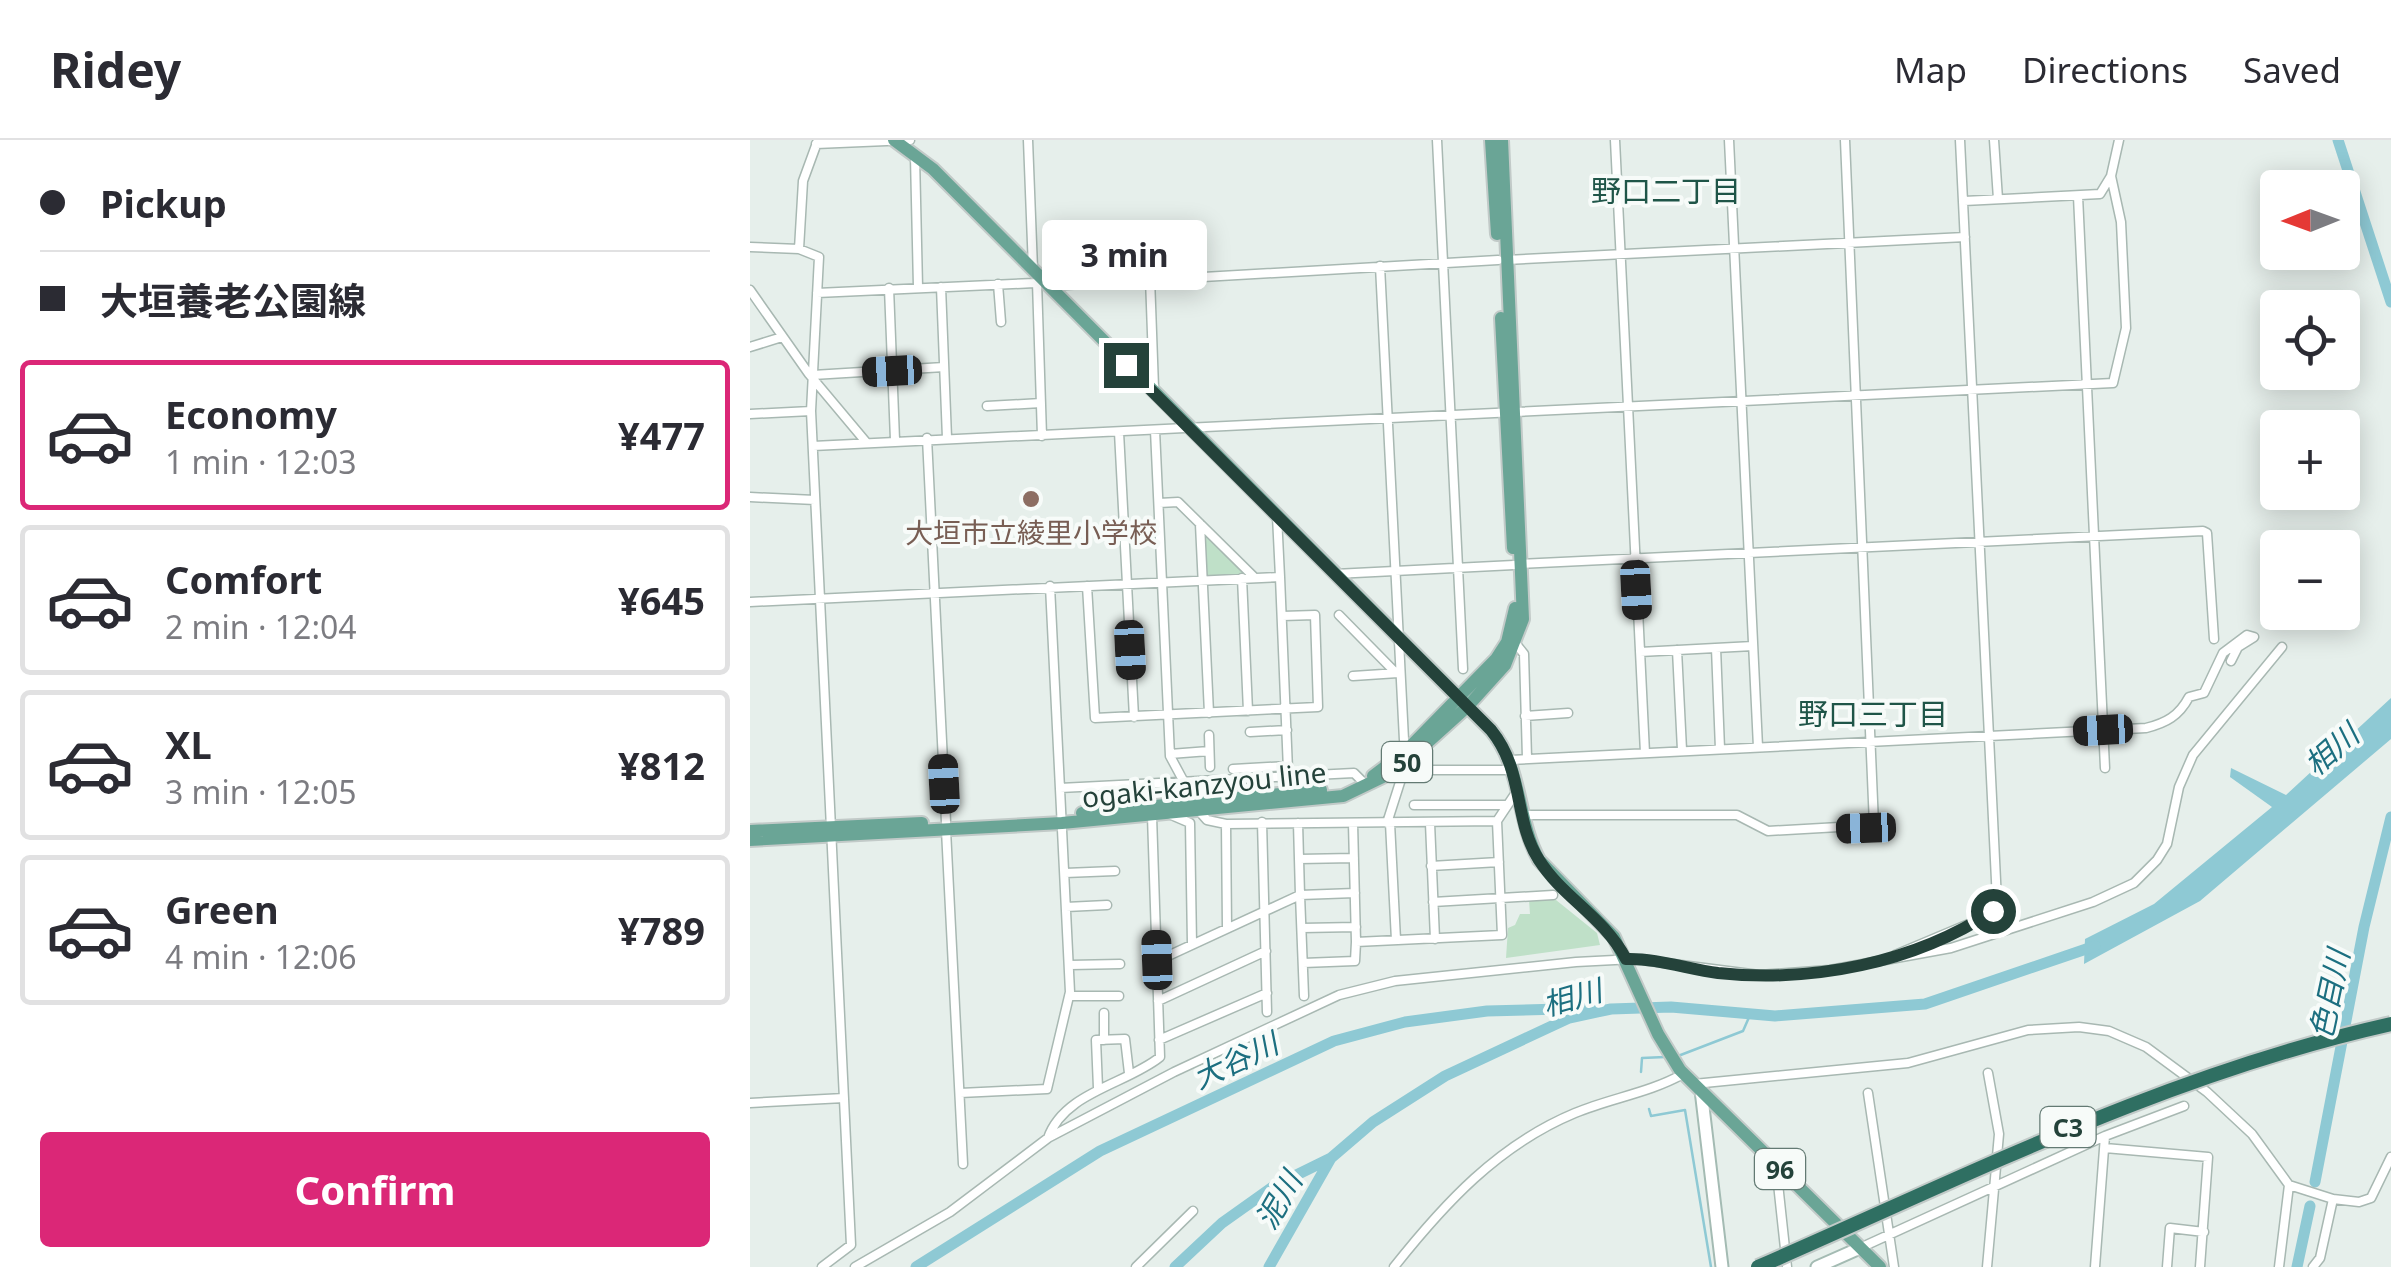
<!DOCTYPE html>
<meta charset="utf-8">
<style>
:root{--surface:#fff;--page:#f2f2f3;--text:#2b2b33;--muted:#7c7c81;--line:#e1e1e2;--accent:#db2777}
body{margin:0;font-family:"Noto Sans","Noto Sans JP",sans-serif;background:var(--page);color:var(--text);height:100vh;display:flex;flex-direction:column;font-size:38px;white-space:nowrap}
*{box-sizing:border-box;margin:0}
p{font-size:32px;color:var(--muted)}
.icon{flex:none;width:55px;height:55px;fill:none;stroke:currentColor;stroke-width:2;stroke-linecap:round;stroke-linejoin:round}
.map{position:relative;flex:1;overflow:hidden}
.details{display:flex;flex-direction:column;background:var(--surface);width:750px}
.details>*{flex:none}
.top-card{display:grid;align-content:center;height:220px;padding:0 40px;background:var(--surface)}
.needle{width:65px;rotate:269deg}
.buttons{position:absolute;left:1510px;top:30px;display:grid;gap:20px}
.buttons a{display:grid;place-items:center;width:100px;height:100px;border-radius:10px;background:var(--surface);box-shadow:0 5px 25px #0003;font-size:50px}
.end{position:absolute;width:45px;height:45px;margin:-22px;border:12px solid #24423a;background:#fff;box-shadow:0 0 0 5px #fff}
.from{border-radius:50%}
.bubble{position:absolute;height:70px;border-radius:10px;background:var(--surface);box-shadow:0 5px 25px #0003;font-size:32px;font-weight:700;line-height:70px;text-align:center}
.car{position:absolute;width:30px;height:60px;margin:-30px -15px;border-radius:12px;box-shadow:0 0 8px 2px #0007;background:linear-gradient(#222 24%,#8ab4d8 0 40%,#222 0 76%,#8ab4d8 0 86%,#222 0)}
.top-card b{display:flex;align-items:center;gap:35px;height:95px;font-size:38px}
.top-card b+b{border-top:2px solid var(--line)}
.top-card i{width:25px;height:25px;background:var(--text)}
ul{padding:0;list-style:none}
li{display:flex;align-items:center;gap:30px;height:150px;margin:0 20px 15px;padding:0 20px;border:5px solid var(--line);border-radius:10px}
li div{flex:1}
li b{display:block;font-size:38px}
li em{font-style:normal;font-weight:700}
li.active{border-color:var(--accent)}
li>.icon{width:90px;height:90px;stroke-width:1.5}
.cta{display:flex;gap:20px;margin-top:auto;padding:20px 40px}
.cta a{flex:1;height:115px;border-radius:10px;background:var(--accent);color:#fff;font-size:40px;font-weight:700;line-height:115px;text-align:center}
header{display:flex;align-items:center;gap:60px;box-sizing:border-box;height:140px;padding:0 50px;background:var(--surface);border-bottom:2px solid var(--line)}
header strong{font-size:48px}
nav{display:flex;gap:55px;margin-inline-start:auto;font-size:35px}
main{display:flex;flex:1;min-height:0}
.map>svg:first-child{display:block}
.green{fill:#bfe0c8}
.water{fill:#8ec9d4}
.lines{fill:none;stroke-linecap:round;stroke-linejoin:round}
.stream{stroke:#8ec9d4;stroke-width:2.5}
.river{stroke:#8ec9d4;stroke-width:11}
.street-casing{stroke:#a8b8b2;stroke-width:11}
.secondary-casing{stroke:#a4bbb3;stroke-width:15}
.primary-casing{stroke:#c2cac8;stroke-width:16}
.street{stroke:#fff;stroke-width:8}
.secondary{stroke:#fff;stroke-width:11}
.primary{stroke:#6aa596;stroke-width:12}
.highway-bridge-casing{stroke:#c2cac8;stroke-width:18;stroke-linecap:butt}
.highway-bridge{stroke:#2f6f62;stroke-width:14}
.route{stroke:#24423a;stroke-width:12}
.education-dot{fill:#8d6e63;stroke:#f7fbf9;stroke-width:4}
.labels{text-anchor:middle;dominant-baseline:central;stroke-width:8;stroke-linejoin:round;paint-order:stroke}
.shield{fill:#f7fbf9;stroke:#637a73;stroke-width:2.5}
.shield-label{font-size:25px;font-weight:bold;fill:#24423a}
.education-label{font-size:28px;fill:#785e54;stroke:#f7fbf9}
.street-label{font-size:28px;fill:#24423a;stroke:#f7fbf9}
.neighbourhood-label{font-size:30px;fill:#1f5548;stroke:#f7fbf9}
.water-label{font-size:30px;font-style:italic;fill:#1c6f80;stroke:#f7fbf9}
</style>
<header>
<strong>Ridey</strong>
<nav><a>Map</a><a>Directions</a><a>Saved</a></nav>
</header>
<main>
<section class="details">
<div class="top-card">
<b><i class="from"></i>Pickup</b>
<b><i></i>大垣養老公園線</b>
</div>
<ul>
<li class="active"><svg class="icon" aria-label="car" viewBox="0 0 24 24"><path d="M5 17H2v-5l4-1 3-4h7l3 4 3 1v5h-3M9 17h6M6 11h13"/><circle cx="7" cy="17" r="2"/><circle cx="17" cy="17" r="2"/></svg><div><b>Economy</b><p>1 min · 12:03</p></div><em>¥477</em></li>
<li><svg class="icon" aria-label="car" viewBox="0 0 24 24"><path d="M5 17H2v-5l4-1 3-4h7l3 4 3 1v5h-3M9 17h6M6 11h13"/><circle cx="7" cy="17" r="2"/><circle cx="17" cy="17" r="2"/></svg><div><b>Comfort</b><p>2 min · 12:04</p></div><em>¥645</em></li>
<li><svg class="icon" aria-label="car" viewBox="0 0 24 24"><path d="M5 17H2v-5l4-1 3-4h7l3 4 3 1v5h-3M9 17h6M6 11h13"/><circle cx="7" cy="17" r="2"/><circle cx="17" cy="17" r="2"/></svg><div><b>XL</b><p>3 min · 12:05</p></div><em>¥812</em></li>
<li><svg class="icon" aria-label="car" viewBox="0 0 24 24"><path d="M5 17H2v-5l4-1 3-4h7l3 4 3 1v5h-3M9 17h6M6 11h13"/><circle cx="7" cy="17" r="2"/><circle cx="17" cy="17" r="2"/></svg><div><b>Green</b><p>4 min · 12:06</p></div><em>¥789</em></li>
</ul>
<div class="cta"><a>Confirm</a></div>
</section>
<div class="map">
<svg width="1641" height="1127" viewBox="0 0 1641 1127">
<rect width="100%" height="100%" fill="#e6efeb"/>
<!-- green -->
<path class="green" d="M454 392 495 434 457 437Z
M779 760H806L847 793 850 805 756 818 758 788 765 785 770 774H780Z"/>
<!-- water -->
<path class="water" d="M1641 558V599L1450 761 1334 824 1335 799 1404 764 1522 667 1480 637 1481 628 1536 655Z"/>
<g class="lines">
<!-- stream -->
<path class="stream" d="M928 916 993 891 1000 875
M891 932 892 918 915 917
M899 969 901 976 935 970 961 1127"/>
<!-- river -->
<path class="river" d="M1588 0 1641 162
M1565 1042 1614 787 1641 677
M166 1127 350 1011 584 901 655 882 737 871 847 868
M425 1127 472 1083 524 1046 581 1018 623 982 695 936 819 878 861 869 921 867 1025 876 1175 864 1345 806
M519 1127 581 1018
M1547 1127 1560 1066"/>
<defs>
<path id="street" d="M278 0 283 129
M687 0 713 529
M865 0 895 613
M979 0 1008 607
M1244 0 1248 59
M66 4 160 0
M165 17 168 147
M1328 56 1355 628
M1214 61 1350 54 1361 36
M0 107 49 109 69 117 61 271 101 1105 72 1127
M49 109 53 41 68 0
M756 120 1215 97
M630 126 654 600
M400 138 404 248
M287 142 292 296
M248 144 251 182
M298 146 748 120
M191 147 197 298
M139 148 145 300
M0 150 59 234 116 302
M67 153 285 143
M0 207 32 197
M63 235 194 227
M237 266 291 263
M0 274 61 271
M405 290 420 616 434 642 440 666
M369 292 384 577
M177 298 196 682
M63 306 1363 243 1376 188 1371 82 1361 36 1369 0
M0 357 65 360
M409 363 428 362 504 437
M527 376 530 437
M450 384 459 573
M771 424 1453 391 1457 393 1464 499
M585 434 764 425
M492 438 498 571
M337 446 345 578 568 567 565 475 532 476
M0 462 530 437 539 654
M589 475 646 533
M766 504 774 514 777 618
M966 508 970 609
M927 510 932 610
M890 512 1003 506
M603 536 648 533
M775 576 818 573
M500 592 537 590
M459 595 460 627
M420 614 459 611
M659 620 671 630H761
M760 620 1396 588C1416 583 1429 576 1439 557L1454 553 1473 513 1497 495 1504 497 1488 507 1481 521
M483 629 538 626
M310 648 604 633 612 641
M664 665H755
M449 671 457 680 476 684 747 681
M419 674 440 683 442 804
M775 675H987L1018 691 1124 685 1095 0
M512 682 517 872
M603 683 606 802 752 795 747 681 767 651
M637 683 652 636
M640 683 646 800
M680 683 685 799
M476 684 477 788
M196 690 213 1024
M549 719 604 718
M681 726 749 722
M315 733 365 731
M683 762 803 755
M316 767 357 765
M552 788 606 787
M1145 815 1233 778 1247 761 1210 0
M407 821 550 755 548 683
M553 823 605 821 606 802
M320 825 370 824
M319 856H369
M554 856 550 755 605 753
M408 861 516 811
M354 900V873
M409 900 517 853
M944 944 1158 923 1278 890 1329 887 1359 891 1396 907 1457 952 1502 994 1539 1045 1583 1059 1609 1062 1621 1058 1641 1017
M348 948 346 900 375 899 379 933
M210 953 297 949 320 852 300 446
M1118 953 1144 1127
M0 963 94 958
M298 998C314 952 377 944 410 917L402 676
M1355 1008 1458 1017 1450 1127
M1026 1025 1037 1127
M1110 1108 1355 996 1434 966
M105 1127 200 1072 298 998 424 932 589 855 645 841 826 822 884 819 1009 835 1080 830 1201 808 1343 762 1384 743 1407 720 1417 704 1429 647 1443 615 1532 507
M386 1127 443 1071
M644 1127C694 1064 748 1005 825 973 861 958 899 953 933 934
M1237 1127 1249 994 1238 933
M1345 1127 1355 996
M1417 1127 1420 1088 1454 1092
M1529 1127 1539 1045
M1563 1127 1570 1118 1583 1059"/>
<path id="secondary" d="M951 950 972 1127
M1067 1127 1110 1108"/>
<path id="primary" d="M144 0 183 29 741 590C773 629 766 678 789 720L864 797 908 894 930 930 1130 1127
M741 0 747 94
M751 178 763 408
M623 636 656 611 746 519 757 502 765 468
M332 673 571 650
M0 691 172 683
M0 700 312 683 593 656 647 630 718 566 755 525 773 479 752 0"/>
</defs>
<!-- street casing -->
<use href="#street" class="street-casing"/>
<!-- secondary casing -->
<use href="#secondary" class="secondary-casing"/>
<!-- primary casing -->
<use href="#primary" class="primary-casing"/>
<!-- street -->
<use href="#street" class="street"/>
<!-- secondary -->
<use href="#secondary" class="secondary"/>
<!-- primary -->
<use href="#primary" class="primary"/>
<defs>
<path id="highway-bridge" d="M1008 1127C1217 1036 1417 934 1641 884"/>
</defs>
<!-- highway-bridge casing -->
<use href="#highway-bridge" class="highway-bridge-casing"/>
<!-- highway-bridge -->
<use href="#highway-bridge" class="highway-bridge"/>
</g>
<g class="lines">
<!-- route -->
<path class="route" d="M376 225 741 590C775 632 763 680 789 720 813 758 853 776 876 819 906 818 938 829 968 833 1062 843 1164 823 1243 771"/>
</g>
<!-- markers -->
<circle class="education-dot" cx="281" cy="359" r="10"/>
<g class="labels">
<!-- shield labels -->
<g class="shield">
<rect x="632" y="602" width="50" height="40" rx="8"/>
<rect x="1290.5" y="967" width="55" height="40" rx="8"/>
<rect x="1005" y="1009" width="50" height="40" rx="8"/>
</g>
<g class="shield-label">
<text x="657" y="622">50</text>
<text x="1318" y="987">C3</text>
<text x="1030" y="1029">96</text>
</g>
<!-- education labels -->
<g class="education-label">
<text x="281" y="392">大垣市立綾里小学校</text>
</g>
<!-- street labels -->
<g class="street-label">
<text transform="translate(454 644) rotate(-6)">ogaki-kanzyou line</text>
</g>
<!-- neighbourhood labels -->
<g class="neighbourhood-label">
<text x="916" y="50">野口二丁目</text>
<text x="1123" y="573">野口三丁目</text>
</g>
<!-- water labels -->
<g class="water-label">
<text transform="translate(1581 609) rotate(-41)">相川</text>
<text transform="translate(1579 854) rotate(-78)">色目川</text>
<text transform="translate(822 857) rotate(-16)">相川</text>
<text transform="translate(485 920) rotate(-25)">大谷川</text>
<text transform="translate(528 1060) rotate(-60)">泥川</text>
</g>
</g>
</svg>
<div class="buttons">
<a><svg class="needle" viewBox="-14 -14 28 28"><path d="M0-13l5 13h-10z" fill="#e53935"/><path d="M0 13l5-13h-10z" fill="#7c7c81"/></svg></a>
<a><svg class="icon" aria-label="locate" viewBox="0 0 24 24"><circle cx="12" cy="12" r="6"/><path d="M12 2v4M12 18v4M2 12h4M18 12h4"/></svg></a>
<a>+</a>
<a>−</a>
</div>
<i class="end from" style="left:1243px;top:771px"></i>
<i class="end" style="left:376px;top:225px"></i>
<div class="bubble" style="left:292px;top:80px;width:165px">3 min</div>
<i class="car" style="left:142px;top:231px;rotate:267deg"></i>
<i class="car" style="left:886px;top:450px;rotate:177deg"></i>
<i class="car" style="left:380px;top:510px;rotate:177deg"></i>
<i class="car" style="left:1353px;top:590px;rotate:267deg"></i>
<i class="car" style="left:194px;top:644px;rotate:357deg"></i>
<i class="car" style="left:1116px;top:688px;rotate:268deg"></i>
<i class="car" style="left:407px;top:820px;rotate:358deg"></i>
</div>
</main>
